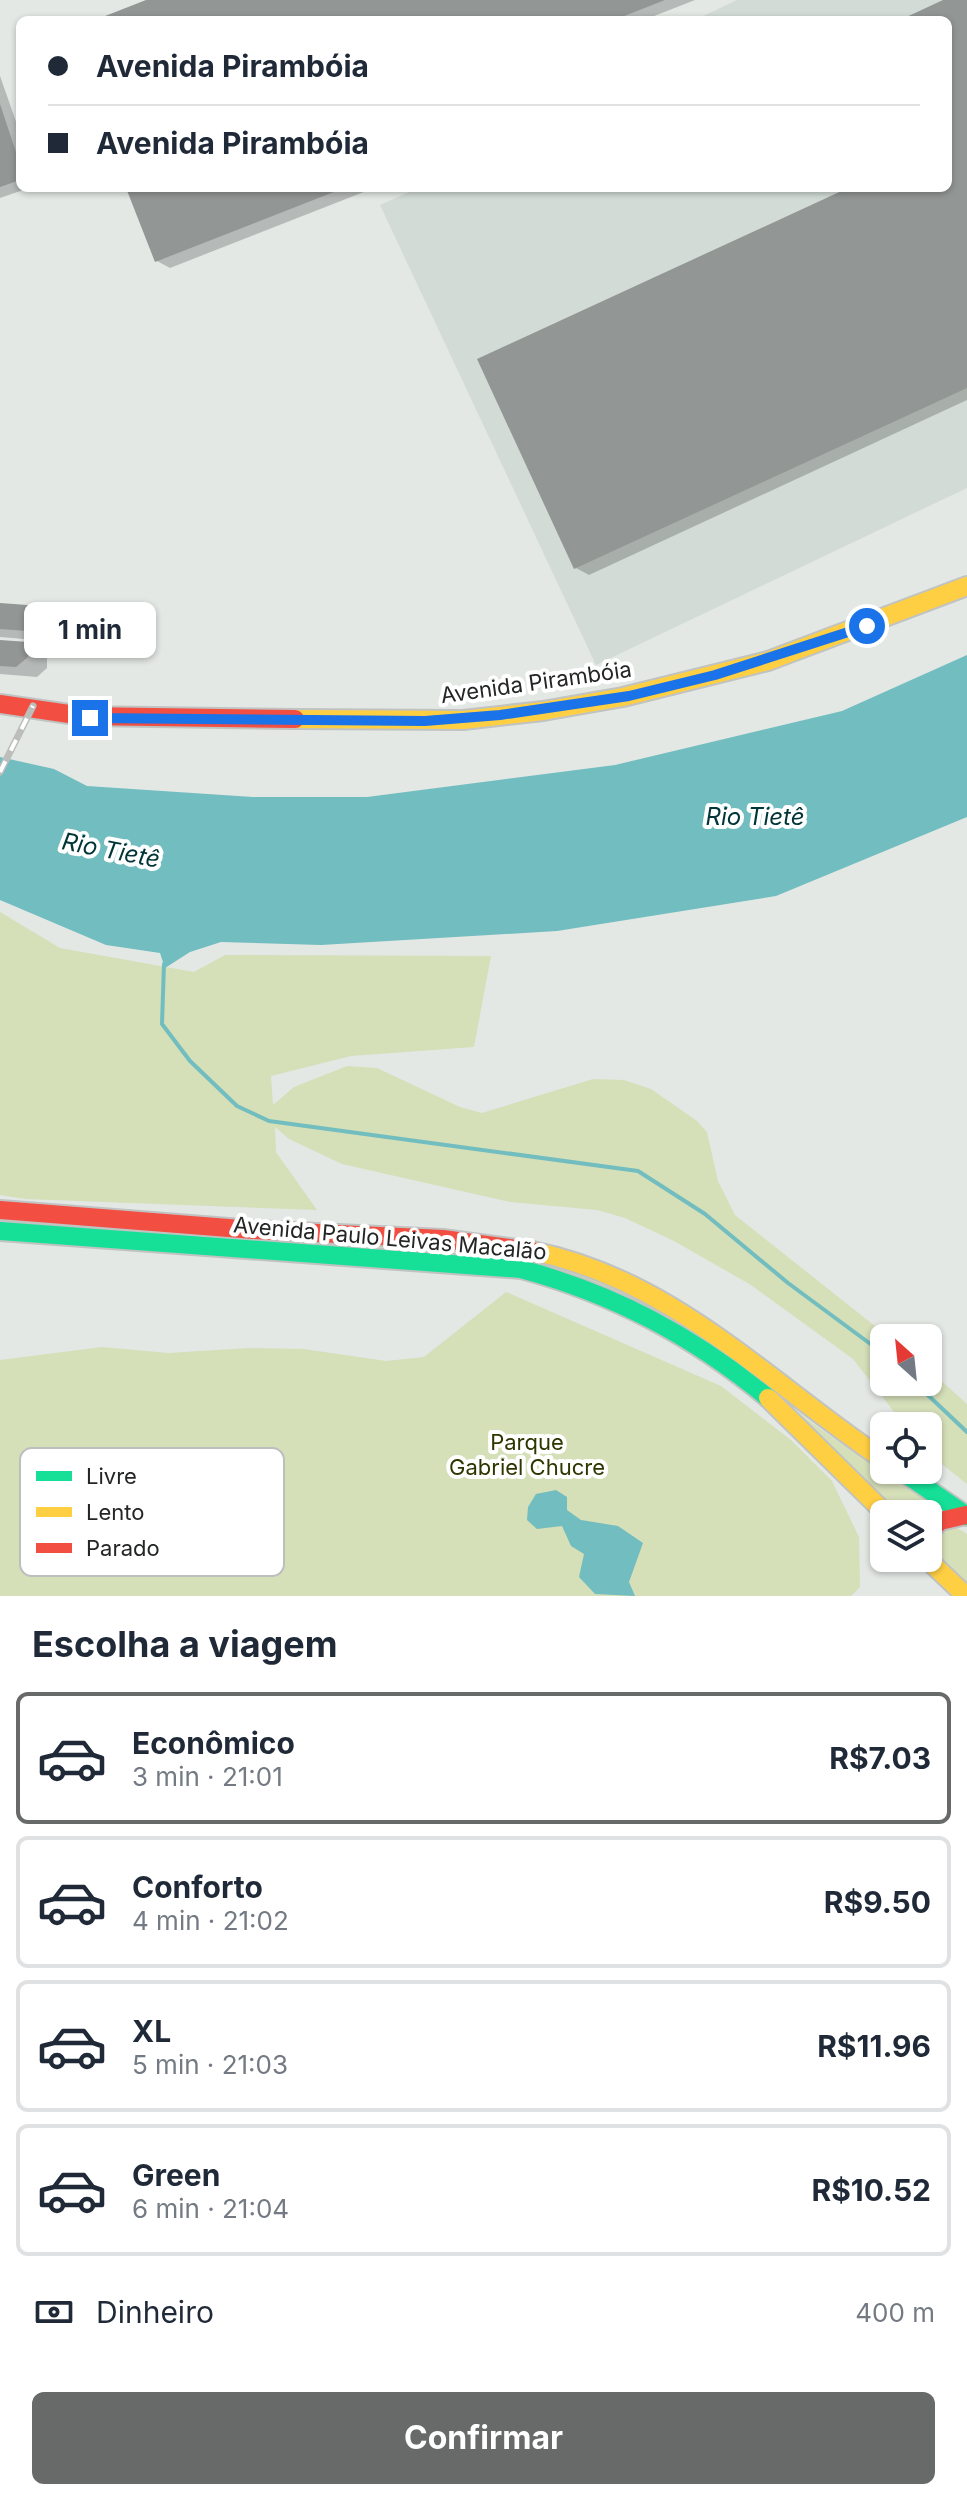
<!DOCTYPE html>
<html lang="pt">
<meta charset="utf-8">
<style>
:root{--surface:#fff;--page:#f2f2f3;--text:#1f2937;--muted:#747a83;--line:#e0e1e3;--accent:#676a68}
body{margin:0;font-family:Inter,sans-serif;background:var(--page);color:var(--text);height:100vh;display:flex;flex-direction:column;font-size:30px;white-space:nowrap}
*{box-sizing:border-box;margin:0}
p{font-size:26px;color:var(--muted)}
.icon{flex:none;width:44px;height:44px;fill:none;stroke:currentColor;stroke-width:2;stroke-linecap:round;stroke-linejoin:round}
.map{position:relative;height:1596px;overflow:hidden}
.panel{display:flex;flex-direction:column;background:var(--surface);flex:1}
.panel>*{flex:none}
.guide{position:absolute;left:16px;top:16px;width:936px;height:176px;border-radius:12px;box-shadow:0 2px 6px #0004;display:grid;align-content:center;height:176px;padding:0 32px;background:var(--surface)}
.needle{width:52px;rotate:333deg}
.tools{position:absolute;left:870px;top:1324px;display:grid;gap:16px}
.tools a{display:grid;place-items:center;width:72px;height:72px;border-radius:12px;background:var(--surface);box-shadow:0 2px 6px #0004;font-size:40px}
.end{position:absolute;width:36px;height:36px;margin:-18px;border:10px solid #1a73e8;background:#fff;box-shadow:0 0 0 4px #fff}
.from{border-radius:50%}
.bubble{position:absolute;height:56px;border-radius:12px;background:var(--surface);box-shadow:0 2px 6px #0004;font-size:26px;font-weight:700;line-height:56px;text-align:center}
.guide b{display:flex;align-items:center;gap:28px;height:76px;font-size:30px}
.guide b+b{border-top:2px solid var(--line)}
.guide i{width:20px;height:20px;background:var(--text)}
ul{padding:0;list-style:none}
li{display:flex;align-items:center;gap:24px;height:132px;margin:0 16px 12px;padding:0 16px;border:4px solid var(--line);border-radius:12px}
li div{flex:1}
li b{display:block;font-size:30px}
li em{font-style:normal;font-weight:700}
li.current{border-color:var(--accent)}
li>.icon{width:72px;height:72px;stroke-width:1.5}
h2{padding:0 32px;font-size:36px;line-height:96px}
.pay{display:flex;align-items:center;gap:20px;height:88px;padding:0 32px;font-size:30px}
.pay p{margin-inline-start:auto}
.cta{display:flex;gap:16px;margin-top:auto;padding:16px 32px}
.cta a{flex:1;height:92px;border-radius:12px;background:var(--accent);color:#fff;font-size:32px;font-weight:700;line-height:92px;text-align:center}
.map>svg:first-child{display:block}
.built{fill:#d2dbd6}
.green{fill:#d5dfb8}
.water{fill:#72bdbf}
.shadow{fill:#0003}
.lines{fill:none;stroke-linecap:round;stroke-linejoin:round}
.stream{stroke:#72bdbf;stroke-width:4}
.building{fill:#929694}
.fast-casing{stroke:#c0c3c1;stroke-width:22}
.slow-casing{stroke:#c0c3c1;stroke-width:22}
.jam-casing{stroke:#c0c3c1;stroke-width:22}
.fast{stroke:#16e098;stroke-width:18}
.slow{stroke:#ffcf43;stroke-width:18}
.jam{stroke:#f24e42;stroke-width:18}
.rail-casing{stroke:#bcbebc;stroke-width:7}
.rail{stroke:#fff;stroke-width:4;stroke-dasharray:12;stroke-linecap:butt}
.route{stroke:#1a73e8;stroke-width:10}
.labels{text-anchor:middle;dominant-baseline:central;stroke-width:8;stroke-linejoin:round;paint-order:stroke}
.street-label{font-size:22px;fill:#242625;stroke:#fff}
.park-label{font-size:22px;fill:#2f3600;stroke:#fff}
.water-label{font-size:24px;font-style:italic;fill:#013537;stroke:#fff}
.key{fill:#fff;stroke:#bdbebe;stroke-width:2}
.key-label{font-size:22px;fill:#242625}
</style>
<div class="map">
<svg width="967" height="1596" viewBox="0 0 967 1596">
<rect width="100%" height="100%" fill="#e3e8e5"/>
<!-- built -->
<path class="built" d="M737 0H967V488L596 665 380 205 418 188H948V20H695Z"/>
<!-- green -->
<path class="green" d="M0 912 60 948 194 972 225 955 491 956 474 1047 351 1056 271 1076 273 1105 294 1087 347 1066 377 1068 460 1107 482 1113 593 1079 624 1080 651 1089 697 1121 707 1132 718 1181 735 1215 890 1338H884V1382H928V1369L967 1404V1484L928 1453V1426H905L853 1359 751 1285 674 1241 625 1218 597 1210 510 1202 342 1164 289 1139 275 1127 276 1152 317 1210 25 1199 0 1195Z
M0 1218 529 1257C641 1282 723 1353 811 1422 853 1454 899 1482 944 1510L928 1520V1514H893L712 1349 559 1271 0 1225Z
M506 1292 721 1386 791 1440 832 1481 859 1537 860 1587 851 1596H0V1360L102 1347 168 1353 249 1348 304 1349 386 1361 424 1357Z
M954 1526 967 1534V1583C951 1570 906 1534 954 1526Z"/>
<!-- water -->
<path class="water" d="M967 655V817L776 896 557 931 321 945 221 942 190 952 165 968 160 953 106 945 0 900V757L54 769 87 786 253 797H367L615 765 842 711Z
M556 1490 567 1497V1510L581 1520 618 1526 643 1543 629 1582 635 1596 595 1594 579 1577 584 1554 571 1546 562 1526 537 1529 527 1520 528 1507 536 1494Z"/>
<!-- shadow -->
<path class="shadow" d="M151 0H695L644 20H100Z
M947 0H967V400L589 575 576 568 853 188H948V20H904Z
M0 76 20 133V188H29L0 198Z
M128 188H374L170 268 157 261Z
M0 605 40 608 60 619 58 631 48 641 0 637Z
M0 642 27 644 47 655V668L37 677 0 674Z"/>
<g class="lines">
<!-- stream -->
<path class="stream" d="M164 964 162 1024 190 1061 237 1106 269 1121 638 1171 705 1214 788 1283 884 1354
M914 1382 967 1432"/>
</g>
<!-- building -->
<path class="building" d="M146 0H665L614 20H95Z
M943 0H967V388L574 569 477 359 848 188H948V20H900Z
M0 104 20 164V180L0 187Z
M126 188H344L155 262Z
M0 603 41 606 39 619 27 631 0 629Z
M0 640 28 642V657L16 667 0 666Z"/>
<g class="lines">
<defs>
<path id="fast" d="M0 1231 521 1269C614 1294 693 1336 768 1398
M900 1470 967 1516"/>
<path id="slow" d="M295 719 463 720 543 711 623 697 768 661 967 586
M532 1251C673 1279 769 1383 884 1460
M768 1398 886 1514
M926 1558 966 1596"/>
<path id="jam" d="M0 704 83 716 295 719
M0 1210 254 1230 443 1239 532 1251
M928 1533 940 1521 966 1515"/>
</defs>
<!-- fast casing -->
<use href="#fast" class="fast-casing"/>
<!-- slow casing -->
<use href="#slow" class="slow-casing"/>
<!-- jam casing -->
<use href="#jam" class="jam-casing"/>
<!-- fast -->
<use href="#fast" class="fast"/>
<!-- slow -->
<use href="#slow" class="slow"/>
<!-- jam -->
<use href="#jam" class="jam"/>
<defs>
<path id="rail" d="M0 772 33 706"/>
</defs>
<!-- rail casing -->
<use href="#rail" class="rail-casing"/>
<!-- rail -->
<use href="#rail" class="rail"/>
</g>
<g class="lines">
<!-- route -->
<path class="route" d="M90 718 425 721 500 715 629 696 715 675 867 626"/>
</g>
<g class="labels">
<!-- street labels -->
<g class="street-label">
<text transform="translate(536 682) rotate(-8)">Avenida Pirambóia</text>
<text transform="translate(390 1238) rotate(5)">Avenida Paulo Leivas Macalão</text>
</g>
<!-- park labels -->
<g class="park-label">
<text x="527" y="1442">Parque<tspan x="527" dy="25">Gabriel Chucre</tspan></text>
</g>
<!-- water labels -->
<g class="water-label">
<text x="755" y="816">Rio Tietê</text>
<text transform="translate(111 850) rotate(11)">Rio Tietê</text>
</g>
</g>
<!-- legend -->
<rect x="20" y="1448" width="264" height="128" rx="12" class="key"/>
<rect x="36" y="1471" width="36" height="10" fill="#16e098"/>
<rect x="36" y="1507" width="36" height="10" fill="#ffcf43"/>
<rect x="36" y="1543" width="36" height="10" fill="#f24e42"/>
<g class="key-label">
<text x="86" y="1484">Livre</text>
<text x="86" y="1520">Lento</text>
<text x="86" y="1556">Parado</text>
</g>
</svg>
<div class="tools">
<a><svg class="needle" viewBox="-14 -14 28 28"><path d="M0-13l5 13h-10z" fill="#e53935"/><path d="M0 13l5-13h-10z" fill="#747a83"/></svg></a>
<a><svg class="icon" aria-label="locate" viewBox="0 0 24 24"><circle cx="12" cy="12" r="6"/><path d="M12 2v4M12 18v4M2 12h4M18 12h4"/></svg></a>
<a><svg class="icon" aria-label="layers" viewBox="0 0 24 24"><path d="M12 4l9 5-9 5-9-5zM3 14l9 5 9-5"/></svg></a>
</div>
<i class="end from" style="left:867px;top:626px"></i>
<i class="end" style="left:90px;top:718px"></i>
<div class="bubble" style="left:24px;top:602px;width:132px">1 min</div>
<div class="guide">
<b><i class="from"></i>Avenida Pirambóia</b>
<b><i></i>Avenida Pirambóia</b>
</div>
</div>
<section class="panel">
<h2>Escolha a viagem</h2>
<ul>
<li class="current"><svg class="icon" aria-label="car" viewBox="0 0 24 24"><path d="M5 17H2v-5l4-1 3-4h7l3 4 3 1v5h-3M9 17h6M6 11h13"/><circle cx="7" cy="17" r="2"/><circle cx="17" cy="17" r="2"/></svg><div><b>Econômico</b><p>3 min · 21:01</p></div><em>R$7.03</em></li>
<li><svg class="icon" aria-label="car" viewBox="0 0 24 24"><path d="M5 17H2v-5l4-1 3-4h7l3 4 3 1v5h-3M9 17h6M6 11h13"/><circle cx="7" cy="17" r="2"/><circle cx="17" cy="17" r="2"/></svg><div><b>Conforto</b><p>4 min · 21:02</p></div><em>R$9.50</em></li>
<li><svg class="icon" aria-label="car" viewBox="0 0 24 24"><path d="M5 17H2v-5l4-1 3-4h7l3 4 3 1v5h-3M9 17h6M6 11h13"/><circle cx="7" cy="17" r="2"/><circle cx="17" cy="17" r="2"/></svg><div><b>XL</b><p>5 min · 21:03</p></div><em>R$11.96</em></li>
<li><svg class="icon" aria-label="car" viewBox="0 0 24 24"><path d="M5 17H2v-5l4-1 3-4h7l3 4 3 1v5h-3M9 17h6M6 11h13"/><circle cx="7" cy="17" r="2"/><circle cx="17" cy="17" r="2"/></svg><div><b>Green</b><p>6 min · 21:04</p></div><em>R$10.52</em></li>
</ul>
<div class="pay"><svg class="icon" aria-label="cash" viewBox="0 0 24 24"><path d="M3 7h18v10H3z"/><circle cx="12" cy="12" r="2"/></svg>Dinheiro<p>400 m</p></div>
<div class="cta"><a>Confirmar</a></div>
</section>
